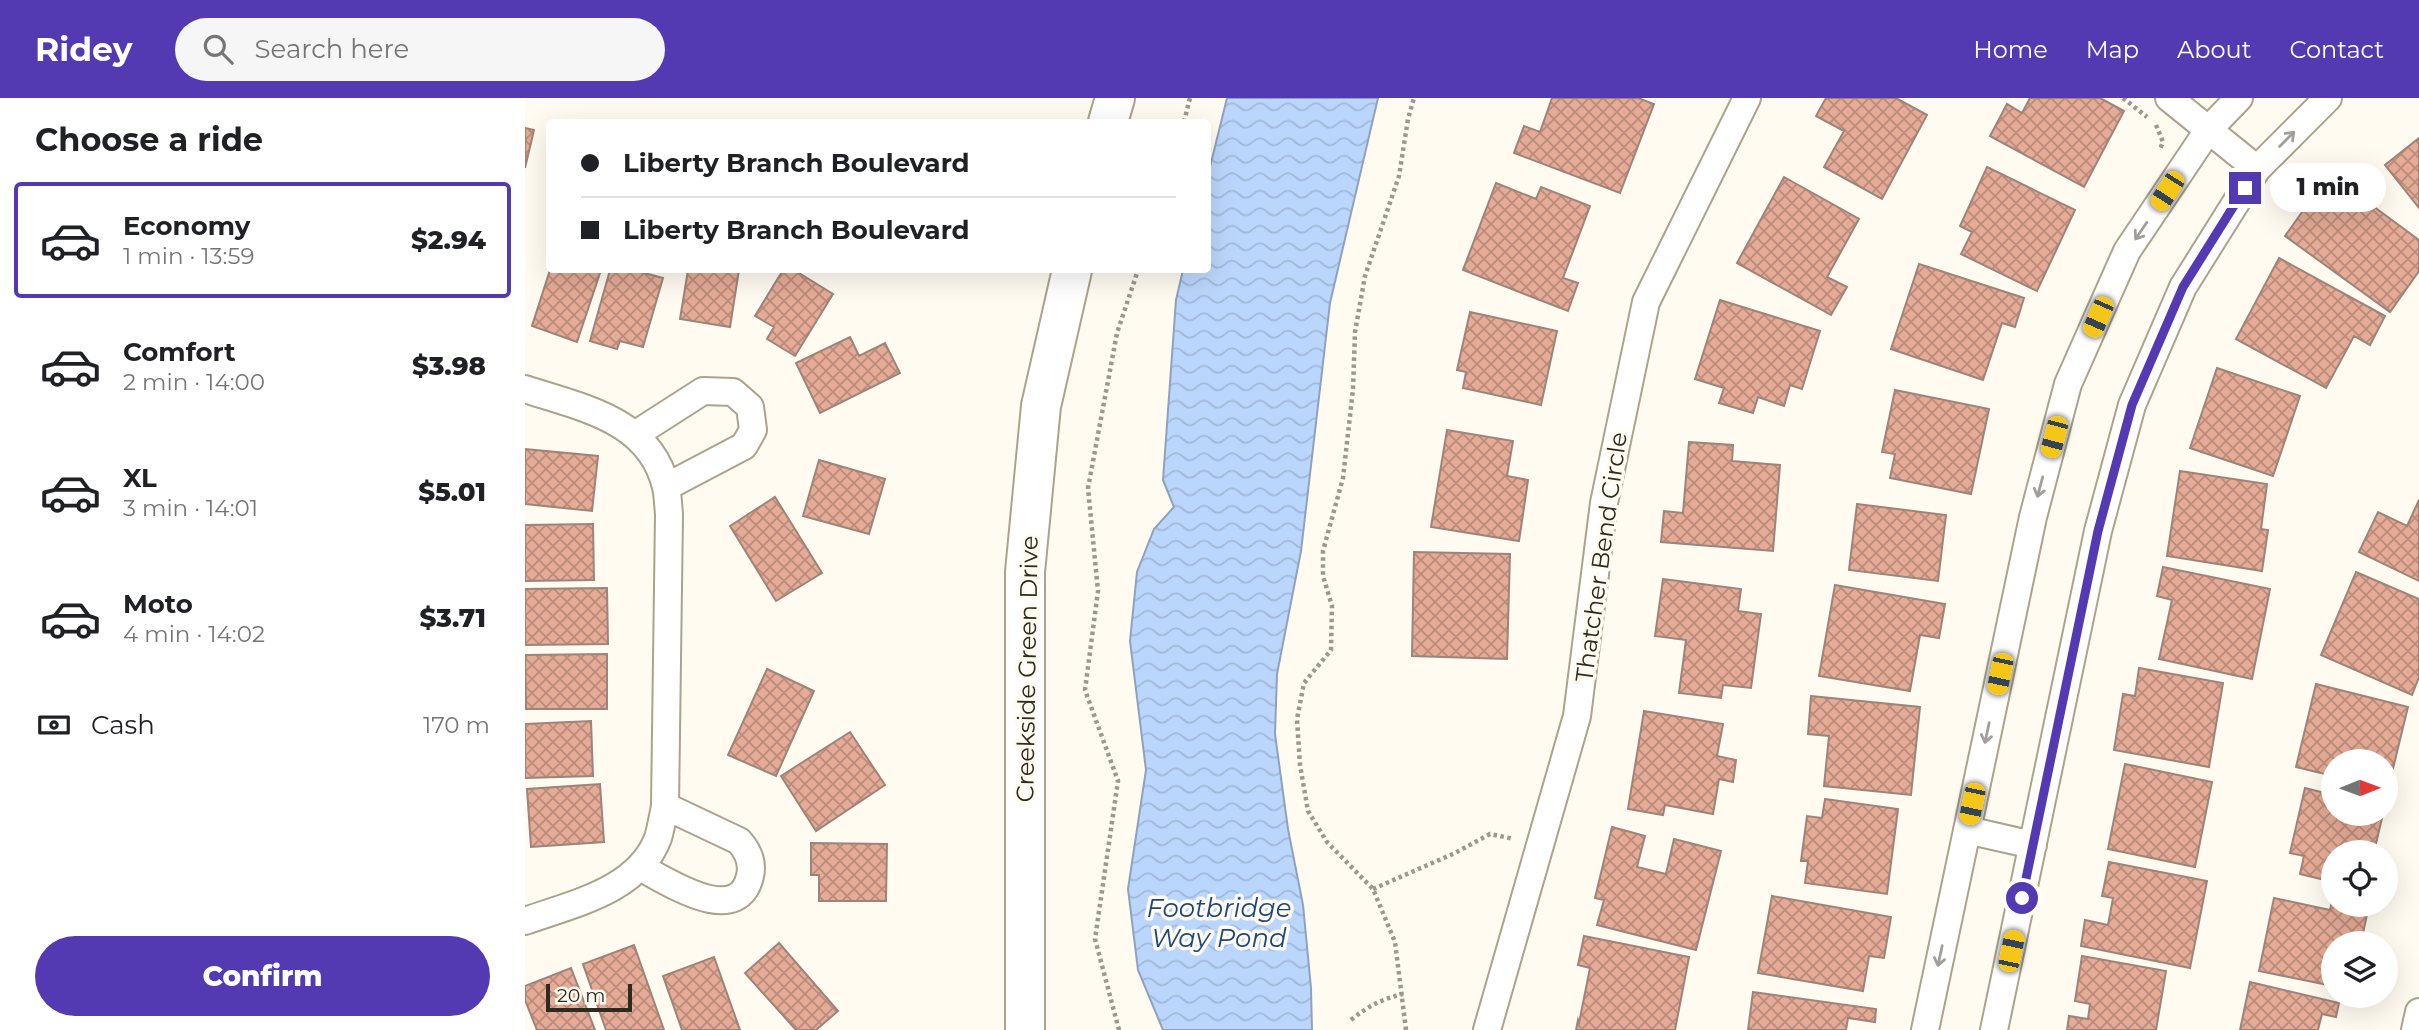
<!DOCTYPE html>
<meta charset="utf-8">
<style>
:root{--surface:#fff;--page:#f6f6f6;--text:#202124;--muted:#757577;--line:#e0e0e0;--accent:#533ab2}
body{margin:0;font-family:Montserrat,sans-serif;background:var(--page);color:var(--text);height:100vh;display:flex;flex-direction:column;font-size:26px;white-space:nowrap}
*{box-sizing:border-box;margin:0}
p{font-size:23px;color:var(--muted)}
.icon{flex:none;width:38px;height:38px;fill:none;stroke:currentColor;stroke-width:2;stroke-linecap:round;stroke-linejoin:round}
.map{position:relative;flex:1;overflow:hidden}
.sheet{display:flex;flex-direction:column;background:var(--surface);width:525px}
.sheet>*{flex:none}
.top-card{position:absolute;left:21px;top:21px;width:665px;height:154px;border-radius:7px;box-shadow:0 7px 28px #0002;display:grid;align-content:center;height:154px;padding:0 35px;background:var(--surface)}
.needle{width:46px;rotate:89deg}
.fabs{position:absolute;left:1796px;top:651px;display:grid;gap:14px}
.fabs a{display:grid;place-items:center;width:77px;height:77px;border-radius:50%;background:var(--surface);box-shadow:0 7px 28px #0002;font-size:35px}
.scale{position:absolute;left:21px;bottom:18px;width:86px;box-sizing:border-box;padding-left:7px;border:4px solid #2d2a20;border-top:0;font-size:19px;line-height:24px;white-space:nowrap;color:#2d2a20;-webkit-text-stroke:5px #fffbf1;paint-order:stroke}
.end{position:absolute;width:32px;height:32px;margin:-16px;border:9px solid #533ab2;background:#fff;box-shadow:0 0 0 4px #fff}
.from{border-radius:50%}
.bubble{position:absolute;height:49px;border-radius:24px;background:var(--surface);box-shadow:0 7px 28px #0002;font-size:23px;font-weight:800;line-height:49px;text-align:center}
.car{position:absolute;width:21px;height:42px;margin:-21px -10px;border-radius:9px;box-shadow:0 0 5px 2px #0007;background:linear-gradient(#f5c518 24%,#345 0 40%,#f5c518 0 76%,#345 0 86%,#f5c518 0)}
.top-card b{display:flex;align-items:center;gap:24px;height:66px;font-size:26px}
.top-card b+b{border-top:2px solid var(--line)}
.top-card i{width:18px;height:18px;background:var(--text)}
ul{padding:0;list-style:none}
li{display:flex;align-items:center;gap:21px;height:116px;margin:0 14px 10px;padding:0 21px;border:4px solid transparent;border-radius:7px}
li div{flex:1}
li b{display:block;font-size:26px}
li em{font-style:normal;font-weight:800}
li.active{border-color:var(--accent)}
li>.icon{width:63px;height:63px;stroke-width:1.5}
h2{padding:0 35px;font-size:32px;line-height:84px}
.pay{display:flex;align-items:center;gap:18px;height:77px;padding:0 35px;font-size:26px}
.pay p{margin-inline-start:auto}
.cta{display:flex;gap:14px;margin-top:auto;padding:14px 35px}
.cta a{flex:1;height:80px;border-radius:42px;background:var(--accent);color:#fff;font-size:28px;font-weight:800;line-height:80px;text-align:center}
header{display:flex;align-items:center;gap:42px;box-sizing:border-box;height:98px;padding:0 35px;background:var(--accent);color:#fff}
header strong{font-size:33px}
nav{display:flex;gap:38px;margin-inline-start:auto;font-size:24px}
.search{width:490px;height:63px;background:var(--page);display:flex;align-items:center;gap:18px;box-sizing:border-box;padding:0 24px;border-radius:38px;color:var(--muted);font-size:26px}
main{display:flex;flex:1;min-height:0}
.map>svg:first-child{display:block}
.water{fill:url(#water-waves);stroke:#90a2ba;stroke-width:2}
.building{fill:url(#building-cross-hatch);stroke:#9d847a;stroke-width:2}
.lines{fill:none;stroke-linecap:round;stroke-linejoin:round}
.street-casing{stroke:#aba38b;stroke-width:30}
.secondary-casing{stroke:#aba38b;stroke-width:42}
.path{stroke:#9b988e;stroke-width:4.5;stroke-dasharray:3.5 3.5;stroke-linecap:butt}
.street{stroke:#fff;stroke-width:26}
.secondary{stroke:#fff;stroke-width:38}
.oneway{stroke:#a09f9b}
.route{stroke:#533ab2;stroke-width:9}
.labels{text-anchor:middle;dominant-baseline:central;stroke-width:7;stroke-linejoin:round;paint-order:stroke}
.street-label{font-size:24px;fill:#2d2a20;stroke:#fffbf1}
.water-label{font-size:26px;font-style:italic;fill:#1c477e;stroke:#fffbf1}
</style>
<header>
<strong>Ridey</strong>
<div class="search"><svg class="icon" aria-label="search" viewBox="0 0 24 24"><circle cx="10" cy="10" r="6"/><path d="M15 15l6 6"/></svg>Search here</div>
<nav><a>Home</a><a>Map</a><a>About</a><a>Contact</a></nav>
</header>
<main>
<section class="sheet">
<h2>Choose a ride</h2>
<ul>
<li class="active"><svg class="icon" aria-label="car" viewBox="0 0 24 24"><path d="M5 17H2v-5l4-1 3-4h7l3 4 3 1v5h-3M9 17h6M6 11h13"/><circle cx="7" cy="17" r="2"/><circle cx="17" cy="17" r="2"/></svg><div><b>Economy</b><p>1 min · 13:59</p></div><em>$2.94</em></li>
<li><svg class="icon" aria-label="car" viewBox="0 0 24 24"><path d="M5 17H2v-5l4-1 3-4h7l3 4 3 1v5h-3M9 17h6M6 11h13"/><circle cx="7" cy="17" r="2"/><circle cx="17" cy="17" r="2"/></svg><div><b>Comfort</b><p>2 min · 14:00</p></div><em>$3.98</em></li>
<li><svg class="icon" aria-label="car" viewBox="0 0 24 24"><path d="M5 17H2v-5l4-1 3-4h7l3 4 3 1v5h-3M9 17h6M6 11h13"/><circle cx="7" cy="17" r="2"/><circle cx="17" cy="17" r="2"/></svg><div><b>XL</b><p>3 min · 14:01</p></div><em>$5.01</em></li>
<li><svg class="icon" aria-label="car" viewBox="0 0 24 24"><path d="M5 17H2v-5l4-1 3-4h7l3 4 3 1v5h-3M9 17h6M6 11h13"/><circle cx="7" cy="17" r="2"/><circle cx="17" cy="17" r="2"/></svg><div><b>Moto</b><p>4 min · 14:02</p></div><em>$3.71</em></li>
</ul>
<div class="pay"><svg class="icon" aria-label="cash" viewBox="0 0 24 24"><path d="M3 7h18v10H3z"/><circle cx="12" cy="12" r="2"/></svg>Cash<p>170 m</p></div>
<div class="cta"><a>Confirm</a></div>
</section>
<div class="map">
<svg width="1894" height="932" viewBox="0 0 1894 932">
<defs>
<pattern id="water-waves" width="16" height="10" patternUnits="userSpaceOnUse" patternTransform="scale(1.75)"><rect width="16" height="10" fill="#bbd6fc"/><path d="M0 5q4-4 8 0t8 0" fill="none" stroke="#a1b8d8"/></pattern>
<pattern id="building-cross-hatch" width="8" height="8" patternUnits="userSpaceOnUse" patternTransform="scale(1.75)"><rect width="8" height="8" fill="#e5ab96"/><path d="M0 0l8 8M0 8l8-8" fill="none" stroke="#ba8b7a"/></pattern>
</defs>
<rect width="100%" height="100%" fill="#fffbf1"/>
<!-- water -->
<path class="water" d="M702 0H853L805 205 776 453 752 576 750 636 763 731 778 807 786 890 787 932H638L613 872 603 791 621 672 605 543 612 474 629 431 649 409 638 382 651 202 658 172H682L683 77Z"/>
<!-- building -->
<path class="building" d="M1027 0H1113L1129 6 1095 95 989 55 999 28 1015 34Z
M1301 0H1371L1402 17 1357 101 1299 69 1319 33 1291 18Z
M1505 0H1575L1599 13 1559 89 1465 38 1482 6 1497 15Z
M0 30 9 32 0 70Z
M1894 40V110L1860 67Z
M1462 69 1550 112 1512 193 1436 156 1447 134 1435 128Z
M1259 79 1334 121 1302 179 1322 189 1306 217 1212 165Z
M971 85 1011 101 1016 89 1065 108 1038 180 1053 185 1043 213 938 172Z
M1818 86 1894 142V173L1865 214 1760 138 1785 103 1798 113Z
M1754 160 1860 218 1845 247 1829 238 1801 290 1711 241Z
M1394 166 1499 200 1490 229 1477 225 1458 282 1366 251Z
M25 172H76L52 244 7 228Z
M85 172H108L138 180 118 249 95 243 92 251 65 243Z
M163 172H214L205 229 155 221Z
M258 172H269L308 196 270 258 242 241 249 229 230 218Z
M1195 202 1295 233 1277 291 1265 287 1259 308 1233 299 1228 315 1194 305 1199 290 1170 281Z
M945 214 1032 233 1016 307 938 290 941 274 932 272Z
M325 239 334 258 360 245 375 275 295 315 271 265Z
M1692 270 1775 298 1748 378 1665 350Z
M1370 292 1464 311 1446 396 1365 380 1370 356 1357 354Z
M922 332 988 343 982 378 1003 382 994 443 906 429Z
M1164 344 1208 347 1207 363 1255 367 1248 453 1136 444 1139 413 1158 415Z
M0 351 73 358 67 413 0 406Z
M294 362 360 381 344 436 278 418Z
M1655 373 1742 386 1736 431 1743 432 1737 473 1642 458Z
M250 399 297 475 251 503 205 428Z
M1894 402V483L1834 454 1853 414 1882 428Z
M1332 406 1421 417 1413 483 1324 472Z
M68 426 69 482 0 483V427Z
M889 454 985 456 982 561 887 558Z
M1638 469 1745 491 1727 581 1634 561 1647 502 1632 498Z
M1831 474 1894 501V579L1887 597 1796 557Z
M1138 481 1216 491 1213 513 1236 516 1226 590 1198 587 1196 600 1154 595 1161 542 1130 538Z
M1310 487 1420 506 1414 540 1395 537 1385 593 1294 578Z
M82 490 83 546 0 547V491Z
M82 556V611H1L0 557Z
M1614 570 1698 585 1684 669 1589 652 1598 596 1610 598Z
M242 571 289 593 251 678 203 657Z
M1791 586 1883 609 1863 691H1860V663H1808V678L1771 669Z
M1286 598 1395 609 1386 697 1299 688 1304 638 1283 636Z
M1119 613 1198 626 1192 658 1211 662 1208 684 1194 681 1188 716 1140 707 1138 717 1103 711Z
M66 623 68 678 0 680V626Z
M325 634 360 687 291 733 256 678Z
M1600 666 1687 684 1670 769 1583 751Z
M75 686 79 744 6 749 2 691Z
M1780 690 1808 697V716H1858L1849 754H1808V784L1775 776 1779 758 1765 755Z
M1300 701 1373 711 1362 796 1280 785 1283 763H1276L1282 718 1297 720Z
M1087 729 1120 738 1112 769 1141 776 1149 741 1196 753 1171 852 1072 827 1079 802 1070 800Z
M286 745 362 746 361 803H294V777H286Z
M1584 764 1682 783 1665 870 1556 848 1560 822 1583 827 1588 800 1577 798Z
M1247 798 1366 819 1359 860 1344 858 1338 893 1233 875Z
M1808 799V807H1844L1836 845H1808V888L1734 873 1749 800 1805 812Z
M1059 838 1164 859 1150 932H1051L1053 922 1054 925 1065 870 1053 867Z
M254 845 313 913 291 932H271L220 875Z
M109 847 139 932H81L58 866Z
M1557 858 1641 873 1631 932H1542L1544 918 1563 921 1565 906 1550 903Z
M189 859 215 932H157L138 878Z
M46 870 70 932H12L0 902V888Z
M1725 884 1814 905 1811 919 1797 916 1793 932H1715Z
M1228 894 1351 911 1350 924 1323 920 1321 932H1223Z"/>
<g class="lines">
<defs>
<path id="street" d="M1644 0 1732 71
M0 291C57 310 125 321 141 389 143 398 143 407 144 416L140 708C138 718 136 730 133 740 113 793 47 806 0 823
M111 336 178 293 208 294 225 309 228 332 219 348 141 389
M1442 732 1508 747
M115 769C142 783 213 831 225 778 228 765 223 753 214 743L140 708
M962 932 1052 618 1079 405 1121 204 1222 0
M1400 932 1508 419 1543 286 1602 153 1684 31 1714 0
M1469 932 1573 433 1607 307 1658 189 1732 71 1803 0
M1890 932 1894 914"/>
<path id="secondary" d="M583 24 590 0
M500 932V474L516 308 547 172"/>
</defs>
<!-- street casing -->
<use href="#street" class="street-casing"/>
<!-- secondary casing -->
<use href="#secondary" class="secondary-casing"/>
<!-- path -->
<path class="path" d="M1598 0 1622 19
M659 24 665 0
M1631 27 1638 44 1635 51
M848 791 930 755 965 736 989 741
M826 922C843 908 857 901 878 896
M594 932 570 841 593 683 560 592 573 493 563 390 592 235 613 172
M881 932 870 844 848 791 802 744 783 713 775 667 772 621 779 585 806 552 807 508 798 478V453L818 380 828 291 830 234 840 178 874 78 883 21 889 0"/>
<!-- street -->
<use href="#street" class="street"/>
<!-- secondary -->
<use href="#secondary" class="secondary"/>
</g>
<!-- one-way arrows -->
<defs><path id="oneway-shaft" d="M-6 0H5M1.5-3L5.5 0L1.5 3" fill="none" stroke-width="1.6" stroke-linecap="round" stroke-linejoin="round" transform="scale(1.75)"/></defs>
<g class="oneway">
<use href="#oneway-shaft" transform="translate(1762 41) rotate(-45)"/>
<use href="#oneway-shaft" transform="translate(1616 133) rotate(124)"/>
<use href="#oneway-shaft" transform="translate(1515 389) rotate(105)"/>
<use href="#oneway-shaft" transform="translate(1462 635) rotate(102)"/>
<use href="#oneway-shaft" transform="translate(1415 858) rotate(102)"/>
</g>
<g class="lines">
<!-- route -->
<path class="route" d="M1497 800 1573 433 1607 307 1658 189 1720 90"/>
</g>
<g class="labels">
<!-- street labels -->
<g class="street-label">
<text transform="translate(1076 459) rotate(-82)">Thatcher Bend Circle</text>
<text transform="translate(502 571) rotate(-89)">Creekside Green Drive</text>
</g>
<!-- water labels -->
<g class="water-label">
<text x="694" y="810">Footbridge<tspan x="694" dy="30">Way Pond</tspan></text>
</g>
</g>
</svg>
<div class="fabs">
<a><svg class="needle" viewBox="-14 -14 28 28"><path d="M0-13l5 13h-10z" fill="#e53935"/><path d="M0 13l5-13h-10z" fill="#757577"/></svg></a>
<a><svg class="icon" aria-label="locate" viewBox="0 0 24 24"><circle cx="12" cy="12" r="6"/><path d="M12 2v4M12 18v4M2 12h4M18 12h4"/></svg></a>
<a><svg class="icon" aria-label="layers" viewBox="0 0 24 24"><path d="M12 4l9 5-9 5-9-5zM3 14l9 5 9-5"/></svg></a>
</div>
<div class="scale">20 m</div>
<i class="end from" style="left:1497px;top:800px"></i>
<i class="end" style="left:1720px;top:90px"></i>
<div class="bubble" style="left:1745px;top:65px;width:116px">1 min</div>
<i class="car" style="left:1642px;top:93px;rotate:213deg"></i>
<i class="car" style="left:1573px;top:219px;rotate:204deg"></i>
<i class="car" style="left:1529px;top:339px;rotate:195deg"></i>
<i class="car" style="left:1475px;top:576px;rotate:192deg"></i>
<i class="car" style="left:1447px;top:706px;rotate:192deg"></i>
<i class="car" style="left:1486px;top:853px;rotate:12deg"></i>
<div class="top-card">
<b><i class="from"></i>Liberty Branch Boulevard</b>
<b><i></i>Liberty Branch Boulevard</b>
</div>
</div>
</main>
